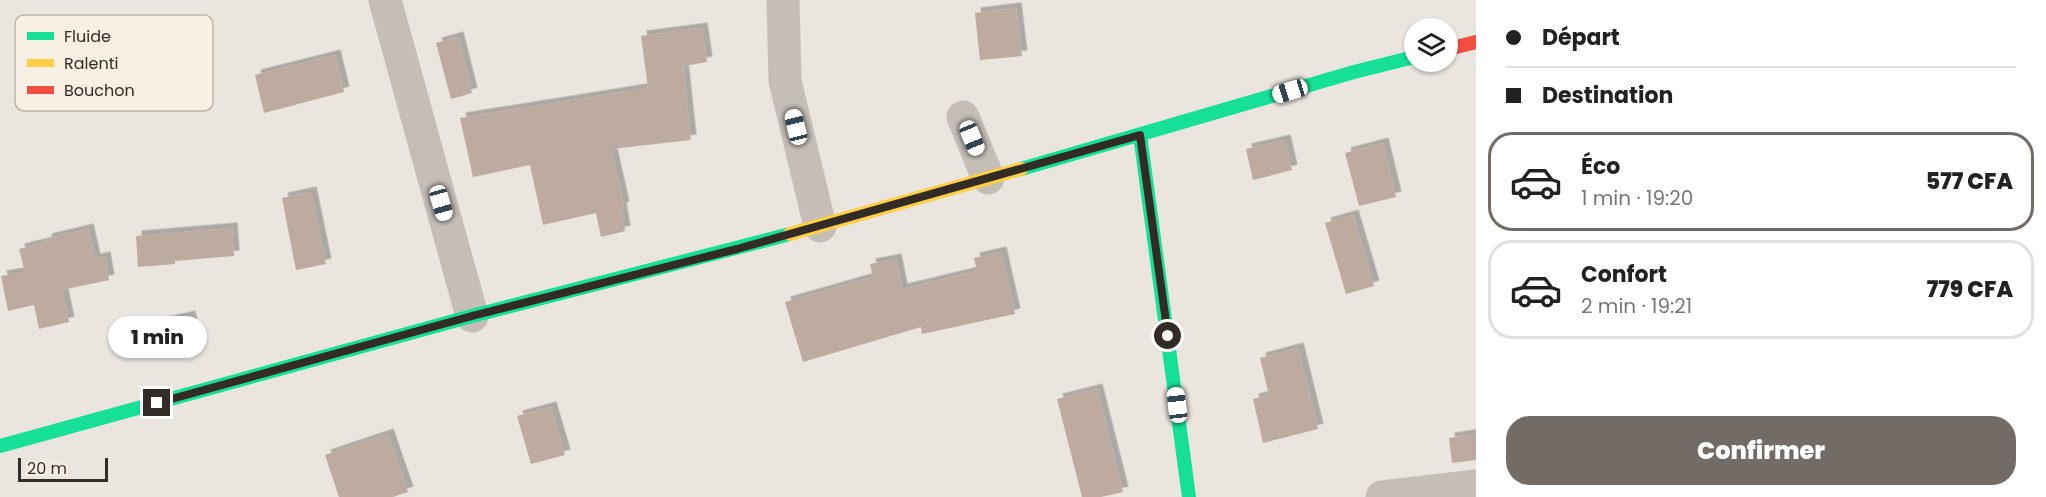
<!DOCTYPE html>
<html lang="fr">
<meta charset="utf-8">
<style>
:root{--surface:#fff;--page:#f6f6f6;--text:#222;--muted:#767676;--line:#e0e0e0;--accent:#736c66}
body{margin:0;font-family:Poppins,sans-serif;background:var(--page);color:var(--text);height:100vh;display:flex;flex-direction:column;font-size:22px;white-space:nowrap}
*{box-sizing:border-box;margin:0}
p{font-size:20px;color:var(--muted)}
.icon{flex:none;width:33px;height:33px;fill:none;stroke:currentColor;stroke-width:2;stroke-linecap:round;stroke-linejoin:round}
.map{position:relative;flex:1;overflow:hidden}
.drawer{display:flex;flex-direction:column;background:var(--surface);width:570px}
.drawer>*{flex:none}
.banner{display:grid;align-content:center;height:132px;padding:0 30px;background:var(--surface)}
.controls{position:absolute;left:1404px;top:18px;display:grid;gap:12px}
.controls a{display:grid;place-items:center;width:54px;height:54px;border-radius:50%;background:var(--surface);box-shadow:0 2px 4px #0004;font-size:30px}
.scale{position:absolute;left:18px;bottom:15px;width:90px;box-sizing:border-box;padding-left:6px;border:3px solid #332b26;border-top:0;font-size:16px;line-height:21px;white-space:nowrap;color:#332b26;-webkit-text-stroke:4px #f8f0e4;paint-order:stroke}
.end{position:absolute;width:27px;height:27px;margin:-14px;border:8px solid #332b26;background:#fff;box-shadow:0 0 0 3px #fff}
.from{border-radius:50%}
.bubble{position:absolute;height:42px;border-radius:21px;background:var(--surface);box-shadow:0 2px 4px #0004;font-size:20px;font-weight:800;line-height:42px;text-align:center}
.car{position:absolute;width:18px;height:36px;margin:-18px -9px;border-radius:8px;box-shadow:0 0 4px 2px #0007;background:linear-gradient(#fff 24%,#345 0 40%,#fff 0 76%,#345 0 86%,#fff 0)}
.banner b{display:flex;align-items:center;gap:21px;height:57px;font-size:22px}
.banner b+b{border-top:2px solid var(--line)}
.banner i{width:15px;height:15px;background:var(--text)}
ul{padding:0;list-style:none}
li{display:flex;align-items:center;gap:18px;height:99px;margin:0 12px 9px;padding:0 18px;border:3px solid var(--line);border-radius:24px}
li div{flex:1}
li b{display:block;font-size:22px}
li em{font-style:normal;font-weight:800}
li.selected{border-color:var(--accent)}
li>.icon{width:54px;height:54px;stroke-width:1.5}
.action{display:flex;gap:12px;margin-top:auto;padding:12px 30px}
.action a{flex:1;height:69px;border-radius:24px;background:var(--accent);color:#fff;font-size:24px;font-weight:800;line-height:69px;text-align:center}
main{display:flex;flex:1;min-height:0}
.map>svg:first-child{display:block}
.building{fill:#bdaaa0;filter:url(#shadow)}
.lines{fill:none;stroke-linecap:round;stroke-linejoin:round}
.street{stroke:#c4beb7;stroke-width:33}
.fast{stroke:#16e098;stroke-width:14}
.slow{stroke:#ffcf43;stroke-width:14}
.jam{stroke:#f24e42;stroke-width:14}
.route{stroke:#332b26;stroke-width:8}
.key{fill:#f8f0e4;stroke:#bdb5ab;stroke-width:1.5}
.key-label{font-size:16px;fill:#332b26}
</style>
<main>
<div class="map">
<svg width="1476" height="497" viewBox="0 0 1476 497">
<defs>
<filter id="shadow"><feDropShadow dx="5.5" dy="-5.5" stdDeviation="0" flood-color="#0004"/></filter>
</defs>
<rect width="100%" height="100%" fill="#eae5de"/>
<!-- building -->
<path class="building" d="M1016 8 1022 56 980 60 975 13Z
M702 28 707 62 683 66 691 140 611 149 624 207 621 208 625 231 601 237 596 213 543 225 530 165 473 177 460 118 648 88 641 36Z
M458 37 472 93 451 99 436 43Z
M335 55 344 92 264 113 255 75Z
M1285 140 1292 170 1253 180 1246 149Z
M1383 143 1396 197 1359 206 1345 153Z
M311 192 326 264 296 270 282 198Z
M1353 215 1374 286 1346 294 1325 223Z
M232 228 234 256 175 261V264L138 267 136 236Z
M88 229 95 259 105 257 109 280 62 290 69 322 39 329 34 305 8 311 1 276 25 272 19 249 47 242 46 239Z
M1001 252 1015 314 922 334 921 327 803 362 785 302 873 277 870 264 896 259 902 289 977 271 974 258Z
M190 316 195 339 135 353 129 329Z
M1298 348 1318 429 1263 443 1253 399 1269 395 1260 358Z
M1097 389 1123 492 1101 497H1082L1057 399Z
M551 407 565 455 531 464 517 416Z
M388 434 408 492 393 497H339L325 455Z
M1476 434V460L1452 463 1449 438Z"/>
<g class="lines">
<!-- street -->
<path class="street" d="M385 0 472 316
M783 0 785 81 820 226
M963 117 988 178
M1382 497 1476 486"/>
<!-- fast -->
<path class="fast" d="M1140 135 1189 497
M1021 169 1354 72 1414 57
M0 446 472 316 790 234"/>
<!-- slow -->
<path class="slow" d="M790 234 1021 169"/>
<!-- jam -->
<path class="jam" d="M1448 49 1476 42"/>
</g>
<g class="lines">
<!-- route -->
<path class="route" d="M157 403 472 316 737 249 1140 135 1168 336"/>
</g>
<!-- legend -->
<rect x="15" y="15" width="198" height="96" rx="9" class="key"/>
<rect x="27" y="32" width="27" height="8" fill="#16e098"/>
<rect x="27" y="59" width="27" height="8" fill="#ffcf43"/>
<rect x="27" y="86" width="27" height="8" fill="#f24e42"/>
<g class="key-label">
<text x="64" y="42">Fluide</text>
<text x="64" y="69">Ralenti</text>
<text x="64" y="96">Bouchon</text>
</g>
</svg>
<div class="controls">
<a><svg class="icon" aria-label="layers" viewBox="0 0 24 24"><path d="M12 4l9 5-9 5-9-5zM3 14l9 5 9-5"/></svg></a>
</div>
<div class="scale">20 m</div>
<i class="end from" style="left:1168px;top:336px"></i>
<i class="end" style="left:157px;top:403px"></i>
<div class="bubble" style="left:108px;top:316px;width:99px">1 min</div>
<i class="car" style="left:1290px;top:91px;rotate:253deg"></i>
<i class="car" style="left:796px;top:127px;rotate:346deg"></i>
<i class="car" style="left:972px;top:138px;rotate:158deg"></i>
<i class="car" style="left:441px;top:203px;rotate:164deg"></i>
<i class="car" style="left:1177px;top:405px;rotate:353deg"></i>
</div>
<section class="drawer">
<div class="banner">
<b><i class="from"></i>Départ</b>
<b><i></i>Destination</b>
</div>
<ul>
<li class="selected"><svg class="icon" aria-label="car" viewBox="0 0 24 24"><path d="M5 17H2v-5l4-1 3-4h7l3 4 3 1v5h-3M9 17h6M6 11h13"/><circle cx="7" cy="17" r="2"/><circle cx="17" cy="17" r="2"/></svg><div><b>Éco</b><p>1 min · 19:20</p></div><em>577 CFA</em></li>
<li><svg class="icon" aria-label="car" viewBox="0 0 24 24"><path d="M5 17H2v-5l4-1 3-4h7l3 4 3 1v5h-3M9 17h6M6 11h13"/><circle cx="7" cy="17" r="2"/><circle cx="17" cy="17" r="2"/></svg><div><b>Confort</b><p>2 min · 19:21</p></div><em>779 CFA</em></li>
</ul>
<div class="action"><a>Confirmer</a></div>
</section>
</main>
